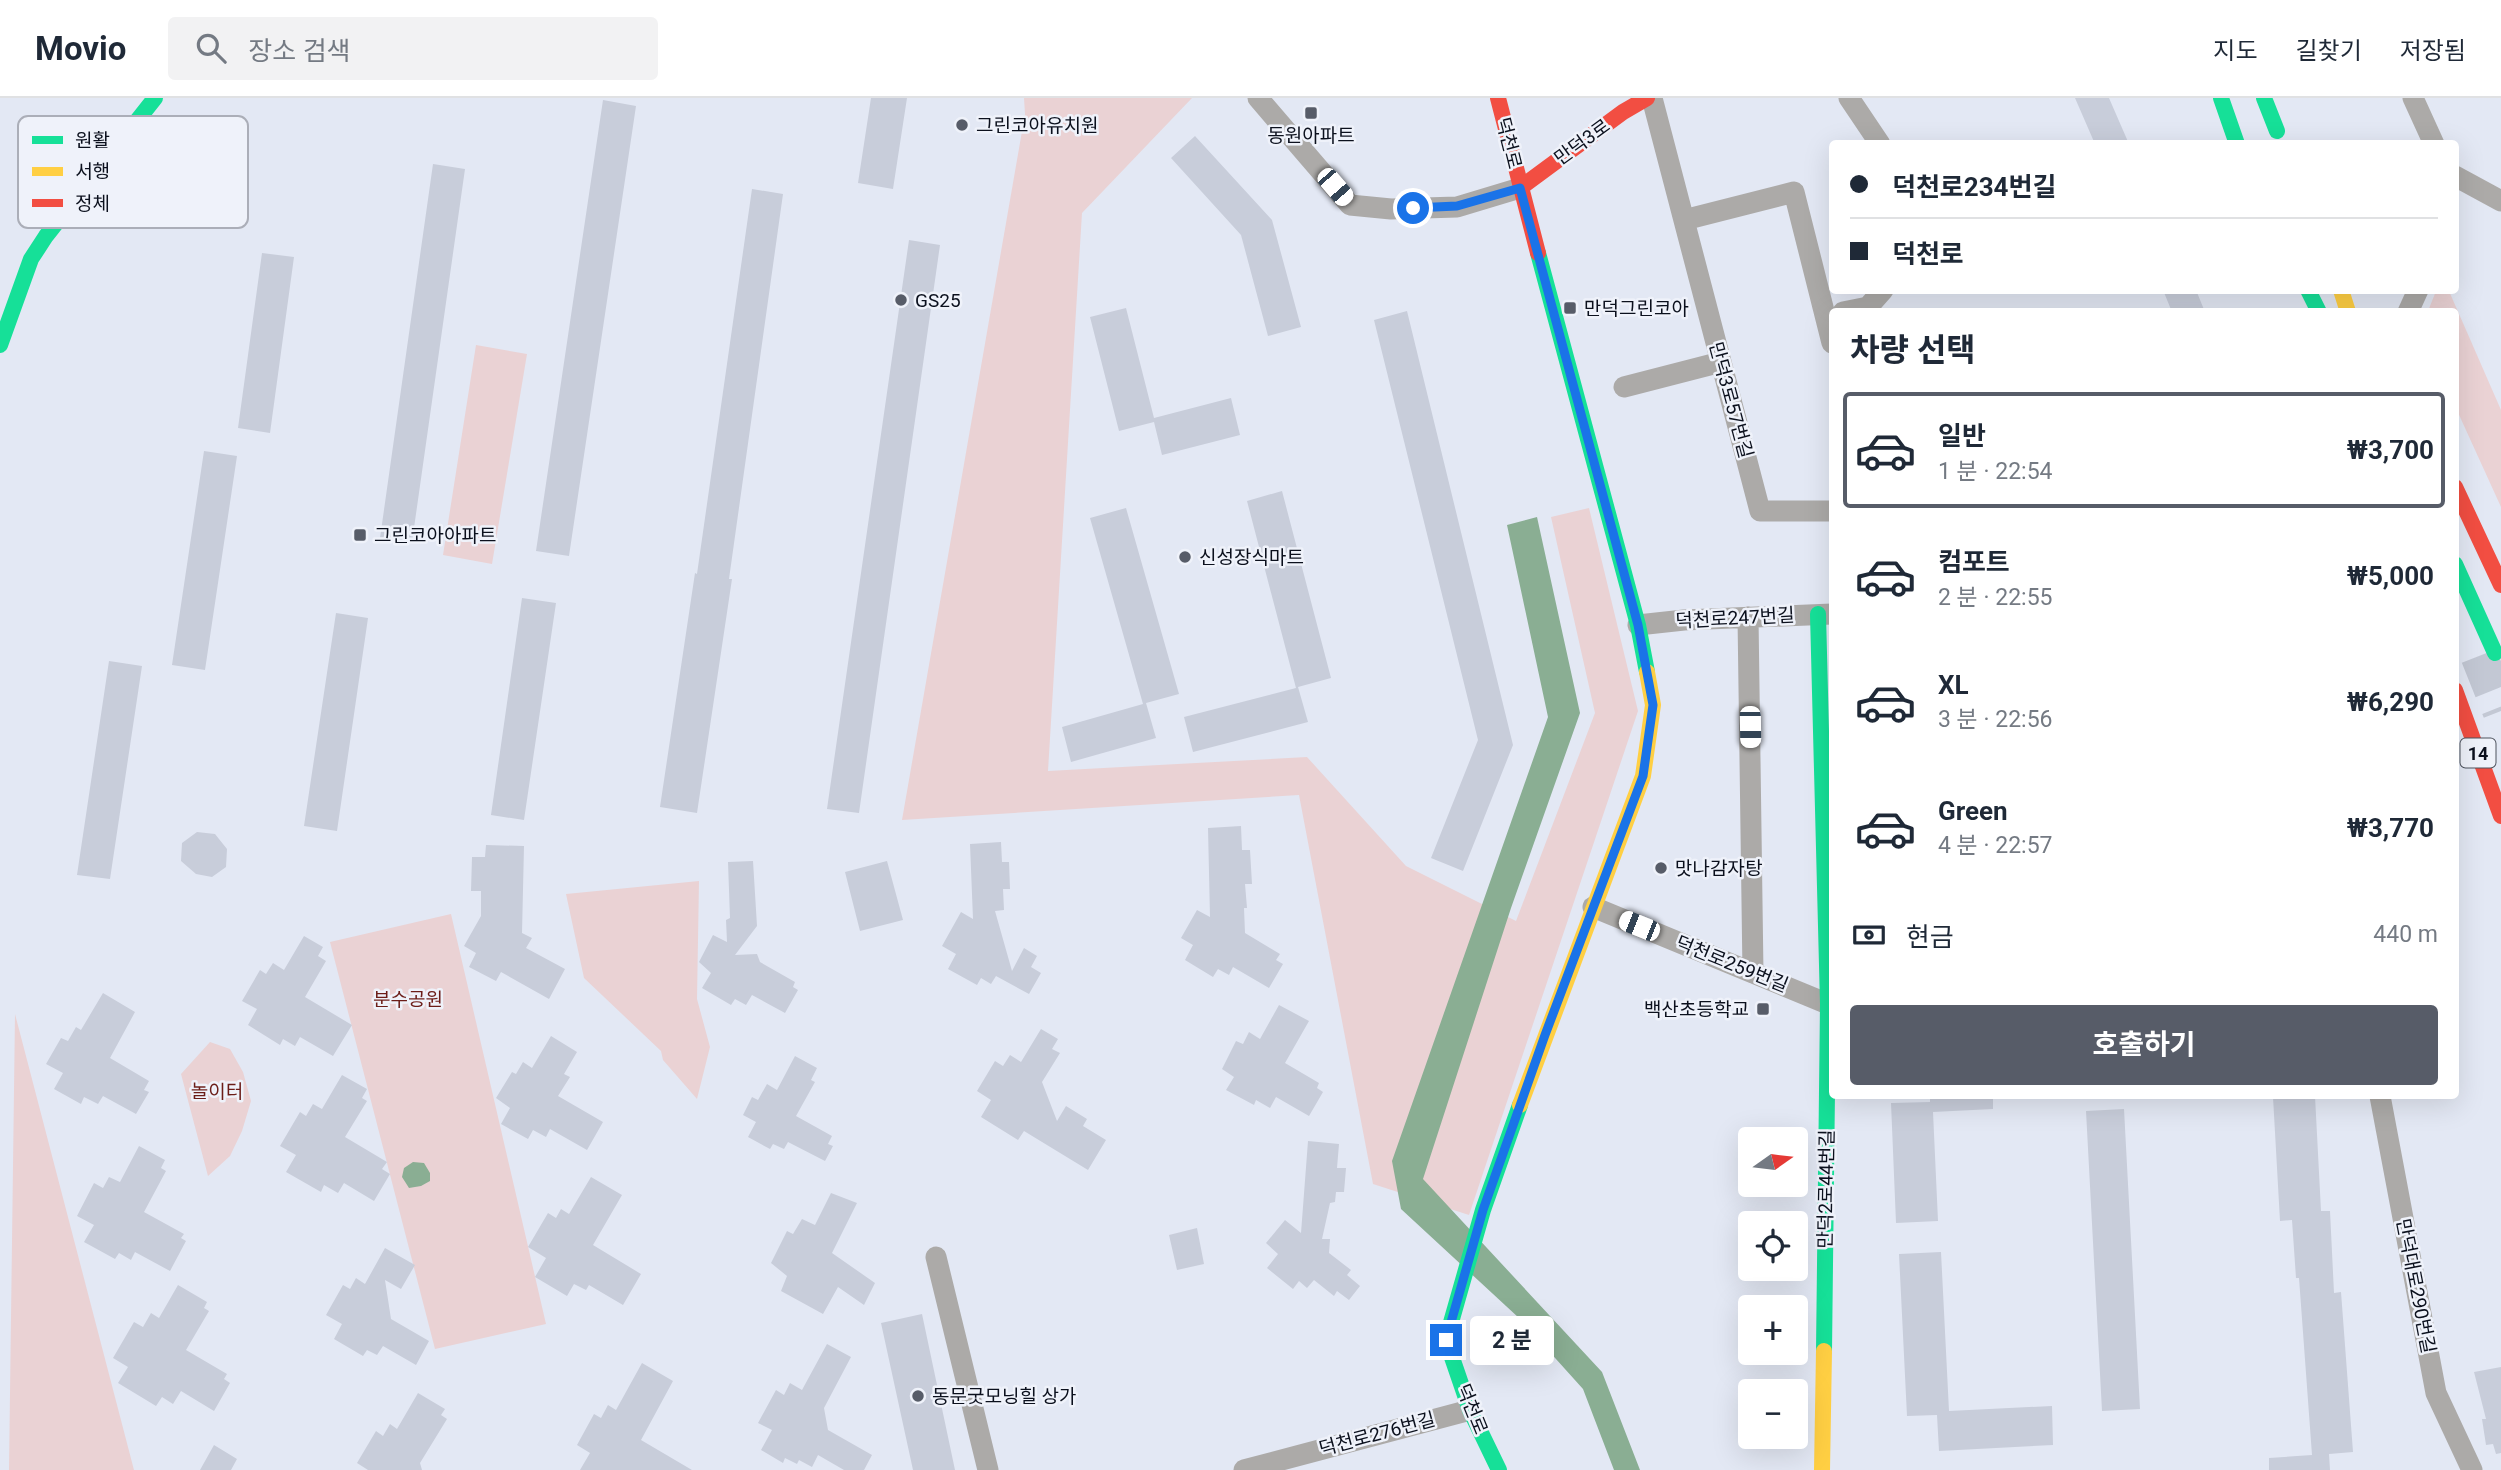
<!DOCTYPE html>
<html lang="ko">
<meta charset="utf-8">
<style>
:root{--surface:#fff;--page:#f2f2f3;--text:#1f2937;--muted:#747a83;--line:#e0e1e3;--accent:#575c68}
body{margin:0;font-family:Roboto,"Noto Sans KR",sans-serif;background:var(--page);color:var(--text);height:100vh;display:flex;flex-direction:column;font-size:26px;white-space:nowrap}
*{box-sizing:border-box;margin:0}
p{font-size:23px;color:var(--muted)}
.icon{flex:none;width:38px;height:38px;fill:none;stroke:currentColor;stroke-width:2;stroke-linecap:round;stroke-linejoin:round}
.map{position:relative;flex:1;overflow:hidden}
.drawer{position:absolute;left:1829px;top:210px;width:630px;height:791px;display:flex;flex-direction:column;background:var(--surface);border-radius:7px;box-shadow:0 7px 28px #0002}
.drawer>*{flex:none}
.hud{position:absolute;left:1829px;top:42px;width:630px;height:154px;border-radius:7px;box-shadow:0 7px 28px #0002;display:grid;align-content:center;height:154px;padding:0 21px;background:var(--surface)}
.needle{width:46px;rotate:76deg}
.buttons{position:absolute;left:1738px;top:1029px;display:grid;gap:14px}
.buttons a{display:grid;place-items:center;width:70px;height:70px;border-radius:7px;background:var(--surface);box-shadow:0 7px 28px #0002;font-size:35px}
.end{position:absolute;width:32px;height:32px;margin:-16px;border:9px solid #1a73e8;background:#fff;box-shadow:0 0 0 4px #fff}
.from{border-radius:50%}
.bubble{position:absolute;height:49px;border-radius:7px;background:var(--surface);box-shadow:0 7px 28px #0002;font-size:23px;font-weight:700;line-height:49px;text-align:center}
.car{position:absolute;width:21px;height:42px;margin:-21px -10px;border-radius:9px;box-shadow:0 0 5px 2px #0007;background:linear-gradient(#fff 24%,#345 0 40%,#fff 0 76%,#345 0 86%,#fff 0)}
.hud b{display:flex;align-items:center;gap:24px;height:66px;font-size:26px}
.hud b+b{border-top:2px solid var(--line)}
.hud i{width:18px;height:18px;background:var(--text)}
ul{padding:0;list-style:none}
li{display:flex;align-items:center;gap:21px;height:116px;margin:0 14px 10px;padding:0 7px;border:4px solid transparent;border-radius:7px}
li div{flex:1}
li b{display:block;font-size:26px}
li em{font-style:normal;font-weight:700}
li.on{border-color:var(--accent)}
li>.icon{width:63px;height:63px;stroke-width:1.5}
h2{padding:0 21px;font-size:32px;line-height:84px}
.pay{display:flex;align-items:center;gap:18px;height:77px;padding:0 21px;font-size:26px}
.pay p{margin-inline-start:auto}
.cta{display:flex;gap:14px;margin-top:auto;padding:14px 21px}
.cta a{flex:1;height:80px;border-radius:7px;background:var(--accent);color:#fff;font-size:28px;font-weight:700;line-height:80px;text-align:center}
header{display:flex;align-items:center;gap:42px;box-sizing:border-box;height:98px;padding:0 35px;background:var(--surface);border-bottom:2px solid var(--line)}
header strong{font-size:33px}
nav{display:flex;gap:38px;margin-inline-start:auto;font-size:24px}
.search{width:490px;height:63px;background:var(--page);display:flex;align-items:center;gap:18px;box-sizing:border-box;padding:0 24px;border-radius:7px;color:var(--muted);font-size:26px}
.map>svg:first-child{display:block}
.green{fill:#ead2d4}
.water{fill:#8aae93}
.building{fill:#c8cdda}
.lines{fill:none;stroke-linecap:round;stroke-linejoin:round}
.highway-tunnel{stroke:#c3c8d4;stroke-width:37;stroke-dasharray:37 18;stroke-linecap:butt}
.street{stroke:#acaaa8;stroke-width:21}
.fast{stroke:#16e098;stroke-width:16}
.slow{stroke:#ffcf43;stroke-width:16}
.jam{stroke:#f24e42;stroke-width:16}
.route{stroke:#1a73e8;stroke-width:9}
.poi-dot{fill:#575c68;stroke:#eff2fa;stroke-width:2.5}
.labels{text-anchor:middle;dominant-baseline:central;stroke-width:5;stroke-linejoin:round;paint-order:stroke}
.shield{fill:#eff2fa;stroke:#4f545f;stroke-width:2}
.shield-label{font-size:18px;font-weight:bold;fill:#0b101d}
.poi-label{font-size:19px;fill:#0b101d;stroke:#eff2fa;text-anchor:start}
.street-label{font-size:19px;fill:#0b101d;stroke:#eff2fa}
.park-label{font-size:19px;fill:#6c1d18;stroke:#eff2fa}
.key{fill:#eff2fa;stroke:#abaeb8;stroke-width:2}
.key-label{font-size:19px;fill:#0b101d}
</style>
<header>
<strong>Movio</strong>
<div class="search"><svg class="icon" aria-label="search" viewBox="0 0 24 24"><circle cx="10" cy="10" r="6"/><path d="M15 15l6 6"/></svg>장소 검색</div>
<nav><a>지도</a><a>길찾기</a><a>저장됨</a></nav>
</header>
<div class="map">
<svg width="2501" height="1372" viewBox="0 0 2501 1372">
<rect width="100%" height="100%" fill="#e3e8f4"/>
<!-- green -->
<path class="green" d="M1024 0H1192L1082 115 1048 673 1307 659 1406 768 1516 823 1595 615 1551 419 1589 410 1638 613 1469 1117 1373 1086 1299 697 902 722 1025 16Z
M2436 193H2449L2501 312V409L2455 308V214L2428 213Z
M476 247 527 256 492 466 443 457Z
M699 783 697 901 710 949 697 1001 663 962 661 953 584 880 566 796Z
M451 816 546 1226 435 1251 330 844Z
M15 916 134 1372H9Z
M210 944 230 951 243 974 251 1003 242 1033 230 1058 208 1078 181 976Z"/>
<!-- water -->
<path class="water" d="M1537 419 1580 615 1511 810 1423 1081 1602 1274 1640 1372H1614L1583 1291 1519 1220 1401 1111 1392 1063 1548 619 1507 427Z
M413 1064 424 1065 430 1075V1083L421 1088 409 1090 402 1079 404 1070Z"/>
<!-- building -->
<path class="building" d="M871 0H907L893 91 858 85Z
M2075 0H2109L2129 46H2095Z
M603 2 636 8 569 458 536 453Z
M1195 38 1272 122 1301 229 1268 238 1241 137 1171 60Z
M433 66 465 71 412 444 380 440Z
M752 91 783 96 729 481H732L697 715 660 709 695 475 697 476Z
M909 142 940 147 859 715 827 711Z
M262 155 294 159 270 335 238 330Z
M2163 192H2196L2205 214H2172Z
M1126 210 1154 320 1231 300 1240 337 1162 357 1154 324 1119 333 1090 219Z
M1407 213 1513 647 1463 773 1431 760 1478 642 1374 222Z
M204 353 237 358 205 572 172 567Z
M1282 393 1331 580 1298 589 1308 624 1193 654 1184 619 1296 590 1247 403Z
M1126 410 1179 596 1146 605 1156 640 1071 664 1062 629 1143 606 1090 420Z
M522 500 556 505 524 722 491 717Z
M336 515 368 520 337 733 304 728Z
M109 563 142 568 110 781 77 777Z
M1241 728 1242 752H1250L1252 786H1245L1247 810H1244L1245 835 1280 856 1276 862 1283 866 1269 890 1233 869 1229 877 1218 871 1213 879 1185 862 1193 847 1181 840 1197 812 1210 819 1208 730Z
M197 734 215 736 227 751 226 769 212 779 196 776 181 763 182 745Z
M1001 744 1002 764H1009L1010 791H1003L1004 812 995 813 1012 873 1024 850 1037 858 1031 869 1041 875 1029 896 996 878 991 886 981 880 977 887 948 871 956 856 942 848 961 814 973 821 970 746Z
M486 747 524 748 522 835 532 840 526 850 565 871 549 901 501 874 496 883 469 869 476 855 464 848 481 818V793H471L472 759H485Z
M753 763 757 828 735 857 757 856 760 864 795 884 793 889 798 892 785 915 752 897 746 907 735 901 731 907 702 890 711 875 699 864 713 837 727 844 726 822 730 820 728 764Z
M887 763 903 822 860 833 845 774Z
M304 838 323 849 318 858 326 863 305 899 352 927 333 958 300 939 295 948 283 941 280 947 248 927 257 911 242 903 260 872 266 876 273 865 284 872Z
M103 895 135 914 110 960 149 983 144 992 149 994 136 1016 103 998 98 1006 84 999 81 1006 54 991 63 975 46 966 61 940 68 943 76 929 81 932Z
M1279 907 1309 923 1285 965 1319 985 1317 990 1323 994 1309 1018 1276 999 1270 1010 1256 1002 1254 1007 1226 992 1234 979 1222 971 1236 943 1243 946 1249 934 1260 941Z
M1041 931 1058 941 1052 951 1060 955 1042 984 1057 1023 1066 1008 1087 1021 1083 1028 1106 1042 1088 1072 1024 1033 1018 1042 981 1019 991 1002 977 993 995 963 1003 968 1010 957 1021 964Z
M551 938 577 954 564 976 570 979 558 998 603 1024 587 1052 550 1031 546 1039 533 1032 528 1041 501 1026 510 1010 496 1000 512 974 516 976 523 964 532 970Z
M795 958 817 970 811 982 815 984 796 1018 832 1038 828 1046 833 1048 825 1063 788 1044 784 1051 773 1046 770 1051 748 1039 756 1024 743 1017 752 999 758 1002 767 986 777 992Z
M342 977 367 991 362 1000 367 1003 345 1039 387 1064 382 1071 390 1076 374 1103 344 1085 338 1095 324 1087 321 1094 286 1074 296 1057 280 1048 300 1014 306 1018 313 1006 322 1011Z
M1930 998H1993V1011L1933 1014 1938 1123 1896 1125 1891 1005 1930 1004Z
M2315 998 2321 1113H2330L2334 1195 2341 1194 2353 1354 2329 1356 2330 1372H2269V1360L2312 1357 2299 1180H2296L2292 1122 2280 1123 2273 999Z
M2124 1011 2140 1311 2102 1313 2086 1013Z
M1308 1043 1339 1046 1337 1070H1346L1344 1094H1336L1335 1104 1330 1105 1322 1141H1330L1329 1155 1351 1172 1347 1177 1360 1188 1349 1202 1337 1193 1334 1198 1314 1182 1307 1190 1299 1183 1293 1191 1267 1170 1278 1156 1266 1145 1285 1122 1301 1135Z
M139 1048 165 1062 161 1070 166 1073 144 1114 184 1136 181 1140 186 1143 170 1173 135 1154 131 1162 119 1155 115 1161 84 1144 94 1127 77 1118 94 1085 103 1090 109 1079 120 1084Z
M591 1079 622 1097 593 1147 641 1176 623 1207 589 1187 586 1192 574 1186 567 1198 535 1179 546 1160 528 1149 548 1115 556 1120 561 1111 569 1116Z
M831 1095 857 1105 832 1155 875 1185 864 1207 838 1189 823 1216 781 1193 787 1178 771 1165 787 1133 793 1136 802 1121 815 1127Z
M1197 1130 1204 1166 1177 1172 1169 1137Z
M385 1150 415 1167 401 1191 385 1182 391 1221 429 1243 416 1267 383 1248 377 1257 367 1252 363 1258 334 1241 342 1226 326 1217 343 1187 350 1191 356 1180 365 1186Z
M1941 1154 1949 1313 2052 1308 2053 1347 1939 1353 1937 1317 1907 1318 1899 1156Z
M178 1187 207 1204 204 1210 209 1213 186 1252 227 1276 224 1281 230 1285 214 1313 181 1293 173 1306 162 1299 156 1308 118 1285 128 1269 113 1260 134 1224 143 1229 151 1215 159 1220Z
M922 1216 955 1372H913L881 1225Z
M827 1246 851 1259 824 1310 828 1332 872 1357 864 1372H844L818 1357 812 1369 799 1362 797 1366 785 1360 783 1365 761 1352 772 1332 758 1325 776 1292 784 1297 790 1285 802 1292Z
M642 1265 673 1283 641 1342 692 1372H580L590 1355 577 1347 594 1316 601 1320 608 1307 616 1312Z
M2501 1269V1355L2496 1356 2493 1346 2486 1347 2482 1321H2486L2474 1274Z
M418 1295 445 1311 441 1317 447 1321 420 1365 422 1372H368L357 1365 376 1333 383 1338 390 1326 397 1331Z
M214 1347 237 1361 231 1372H200Z"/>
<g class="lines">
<!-- highway-tunnel -->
<path class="highway-tunnel" d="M2479 558 2501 613"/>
<!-- street -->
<path class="street" d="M1258 0 1350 107 1391 111 1457 109 1520 90
M1652 0 1760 413H1832
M1849 0 1880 46
M2413 0 2434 46
M2455 78 2501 103
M1684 122 1794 94 1832 245
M1843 214 1868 209 1883 192
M2408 214 2418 192
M1624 289 1721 264
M1748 519 1753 875
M1638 527 1684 522 1832 516
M1593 809 1828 906H1832
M2380 998 2436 1295 2472 1372
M936 1159 988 1372
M1244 1372 1470 1312"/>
<!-- fast -->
<path class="fast" d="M2221 0 2237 46
M2264 0 2277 33
M1538 155 1638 527 1647 574
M2308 192 2319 214
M0 247 31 161 46 138 155 0
M2455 466 2495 555
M1818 516 1828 906 1824 1253
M1499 1372 1470 1312 1446 1242 1483 1112 1520 1007"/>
<!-- slow -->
<path class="slow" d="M2341 192 2348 214
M1520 1007 1643 678 1653 607 1647 574
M1822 1372 1824 1253"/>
<!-- jam -->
<path class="jam" d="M1498 0 1538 155
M1520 90 1623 14 1647 0
M2455 389 2501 487
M2455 592 2501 718"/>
</g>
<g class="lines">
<!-- route -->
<path class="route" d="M1413 110 1457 108 1520 90 1638 527 1653 607 1643 678 1545 937 1483 1112 1446 1242"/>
</g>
<!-- markers -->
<g class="poi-dot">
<rect x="1304" y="8" width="14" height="14" rx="3.5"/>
<circle cx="962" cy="27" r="7"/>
<circle cx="901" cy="202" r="7"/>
<rect x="1563" y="203" width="14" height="14" rx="3.5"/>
<rect x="353" y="430" width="14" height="14" rx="3.5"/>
<circle cx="1185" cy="459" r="7"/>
<circle cx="1661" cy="770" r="7"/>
<rect x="1756" y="904" width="14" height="14" rx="3.5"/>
<circle cx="918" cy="1298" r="7"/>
</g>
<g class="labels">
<!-- shield labels -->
<rect class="shield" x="2460.5" y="640.5" width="35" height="29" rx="5"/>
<g class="shield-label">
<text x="2478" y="655">14</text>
</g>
<!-- poi labels -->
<g class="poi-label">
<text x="976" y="27">그린코아유치원</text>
<text x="1311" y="37" text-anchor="middle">동원아파트</text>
<text x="915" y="202">GS25</text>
<text x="1584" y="210">만덕그린코아</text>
<text x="374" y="437">그린코아아파트</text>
<text x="1199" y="459">신성장식마트</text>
<text x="1675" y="770">맛나감자탕</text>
<text x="1749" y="911" text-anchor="end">백산초등학교</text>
<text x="932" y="1298">동문굿모닝힐 상가</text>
</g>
<!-- street labels -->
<g class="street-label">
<text transform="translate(1582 44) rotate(-36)">만덕3로</text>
<text transform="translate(1509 45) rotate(76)">덕천로</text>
<text transform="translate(1731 302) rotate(75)">만덕3로57번길</text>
<text transform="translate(1735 520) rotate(-3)">덕천로247번길</text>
<text transform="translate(1732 866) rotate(22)">덕천로259번길</text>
<text transform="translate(1826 1091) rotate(-89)">만덕2로44번길</text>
<text transform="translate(2416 1188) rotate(79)">만덕대로290번길</text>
<text transform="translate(1472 1311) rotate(68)">덕천로</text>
<text transform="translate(1377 1336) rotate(-15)">덕천로276번길</text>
</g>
<!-- park labels -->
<g class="park-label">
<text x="408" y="901">분수공원</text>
<text x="217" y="993">놀이터</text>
</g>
</g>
<!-- legend -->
<rect x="18" y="18" width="230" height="112" rx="10" class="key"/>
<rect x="32" y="38" width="31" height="8" fill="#16e098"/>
<rect x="32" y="69" width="31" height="9" fill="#ffcf43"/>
<rect x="32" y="101" width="31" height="8" fill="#f24e42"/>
<g class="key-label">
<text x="75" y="49">원활</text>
<text x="75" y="80">서행</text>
<text x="75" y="112">정체</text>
</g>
</svg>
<div class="buttons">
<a><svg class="needle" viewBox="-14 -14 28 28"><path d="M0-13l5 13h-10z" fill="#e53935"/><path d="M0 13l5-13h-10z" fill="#747a83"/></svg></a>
<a><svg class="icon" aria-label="locate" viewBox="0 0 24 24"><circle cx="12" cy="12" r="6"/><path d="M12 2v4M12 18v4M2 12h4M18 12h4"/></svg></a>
<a>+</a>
<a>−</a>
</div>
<i class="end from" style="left:1413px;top:110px"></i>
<i class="end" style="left:1446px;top:1242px"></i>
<div class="bubble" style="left:1470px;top:1218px;width:84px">2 분</div>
<i class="car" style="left:1335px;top:89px;rotate:139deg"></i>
<i class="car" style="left:1750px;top:629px;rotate:179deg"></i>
<i class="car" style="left:1639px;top:828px;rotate:292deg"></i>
<div class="hud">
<b><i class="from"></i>덕천로234번길</b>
<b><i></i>덕천로</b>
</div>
<section class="drawer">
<h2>차량 선택</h2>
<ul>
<li class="on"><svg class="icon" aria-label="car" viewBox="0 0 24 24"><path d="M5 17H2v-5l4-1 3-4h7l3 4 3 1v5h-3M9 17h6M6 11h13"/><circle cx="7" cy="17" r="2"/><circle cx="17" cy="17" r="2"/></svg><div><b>일반</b><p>1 분 · 22:54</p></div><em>₩3,700</em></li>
<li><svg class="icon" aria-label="car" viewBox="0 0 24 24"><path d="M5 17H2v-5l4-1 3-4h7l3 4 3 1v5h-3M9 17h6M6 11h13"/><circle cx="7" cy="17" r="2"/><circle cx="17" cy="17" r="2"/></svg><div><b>컴포트</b><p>2 분 · 22:55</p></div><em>₩5,000</em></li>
<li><svg class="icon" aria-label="car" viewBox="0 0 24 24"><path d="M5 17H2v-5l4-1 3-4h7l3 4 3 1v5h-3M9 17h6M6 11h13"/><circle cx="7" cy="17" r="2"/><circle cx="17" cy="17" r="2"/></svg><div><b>XL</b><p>3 분 · 22:56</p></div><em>₩6,290</em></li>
<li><svg class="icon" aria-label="car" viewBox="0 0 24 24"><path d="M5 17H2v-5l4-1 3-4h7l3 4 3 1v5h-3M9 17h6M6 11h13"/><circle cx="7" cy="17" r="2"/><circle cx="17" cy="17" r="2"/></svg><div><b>Green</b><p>4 분 · 22:57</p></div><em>₩3,770</em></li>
</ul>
<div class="pay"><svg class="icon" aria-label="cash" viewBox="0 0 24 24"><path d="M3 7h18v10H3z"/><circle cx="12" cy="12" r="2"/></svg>현금<p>440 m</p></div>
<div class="cta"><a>호출하기</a></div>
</section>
</div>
